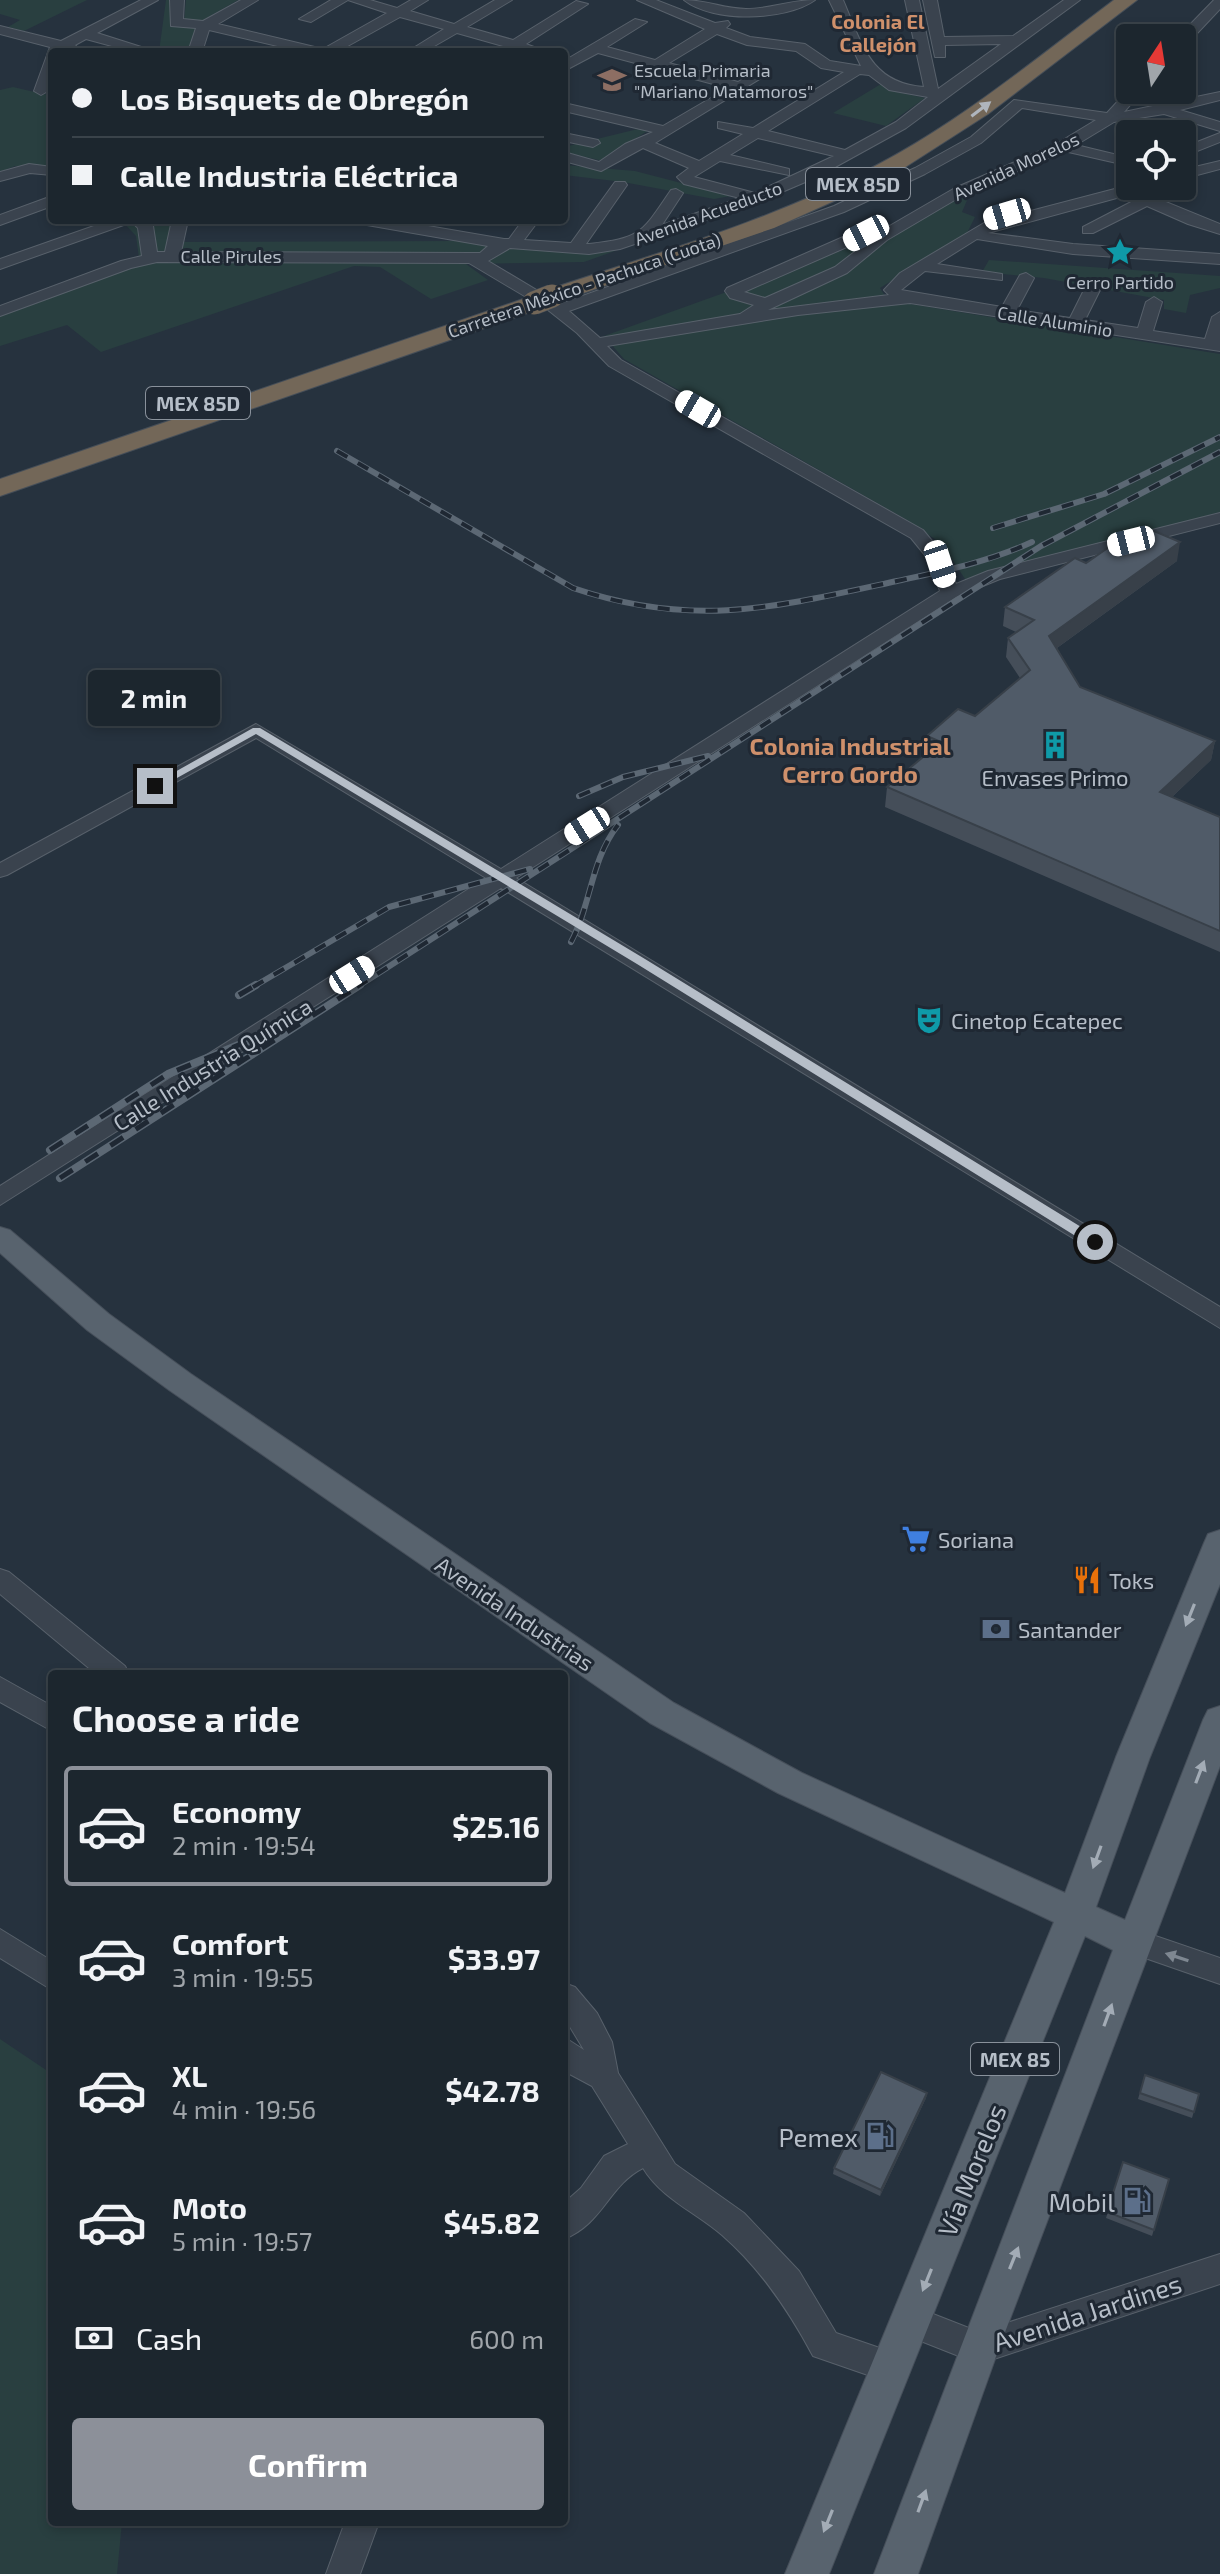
<!DOCTYPE html>
<meta charset="utf-8">
<style>
:root{--surface:#1c262e;--page:#29323a;--text:#f1f3f6;--muted:#a0a5aa;--line:#3a434a;--accent:#8c9099}
body{margin:0;font-family:"Exo 2",sans-serif;background:var(--page);color:var(--text);height:100vh;display:flex;flex-direction:column;font-size:30px;white-space:nowrap}
*{box-sizing:border-box;margin:0}
p{font-size:26px;color:var(--muted)}
.icon{flex:none;width:44px;height:44px;fill:none;stroke:currentColor;stroke-width:2;stroke-linecap:round;stroke-linejoin:round}
.map{position:relative;flex:1;overflow:hidden}
.side{position:absolute;left:48px;top:1670px;width:520px;height:856px;display:flex;flex-direction:column;background:var(--surface);border-radius:8px;box-shadow:0 4px 12px #0003,0 0 0 2px var(--line)}
.side>*{flex:none}
.hud{position:absolute;left:48px;top:48px;width:520px;height:176px;border-radius:8px;box-shadow:0 4px 12px #0003,0 0 0 2px var(--line);display:grid;align-content:center;height:176px;padding:0 24px;background:var(--surface)}
.needle{width:52px;rotate:12deg}
.fabs{position:absolute;left:1116px;top:24px;display:grid;gap:16px}
.fabs a{display:grid;place-items:center;width:80px;height:80px;border-radius:8px;background:var(--surface);box-shadow:0 4px 12px #0003,0 0 0 2px var(--line);font-size:40px}
.end{position:absolute;width:36px;height:36px;margin:-18px;border:10px solid #b6bec8;background:#111;box-shadow:0 0 0 4px #111}
.from{border-radius:50%}
.bubble{position:absolute;height:56px;border-radius:8px;background:var(--surface);box-shadow:0 4px 12px #0003,0 0 0 2px var(--line);font-size:26px;font-weight:700;line-height:56px;text-align:center}
.car{position:absolute;width:24px;height:48px;margin:-24px -12px;border-radius:10px;box-shadow:0 0 6px 2px #0007;background:linear-gradient(#fff 24%,#345 0 40%,#fff 0 76%,#345 0 86%,#fff 0)}
.hud b{display:flex;align-items:center;gap:28px;height:76px;font-size:30px}
.hud b+b{border-top:2px solid var(--line)}
.hud i{width:20px;height:20px;background:var(--text)}
ul{padding:0;list-style:none}
li{display:flex;align-items:center;gap:24px;height:120px;margin:0 16px 12px;padding:0 8px;border:4px solid transparent;border-radius:8px}
li div{flex:1}
li b{display:block;font-size:30px}
li em{font-style:normal;font-weight:700}
li.on{border-color:var(--accent)}
li>.icon{width:72px;height:72px;stroke-width:1.5}
h2{padding:0 24px;font-size:36px;line-height:96px}
.pay{display:flex;align-items:center;gap:20px;height:88px;padding:0 24px;font-size:30px}
.pay p{margin-inline-start:auto}
.action{display:flex;gap:16px;margin-top:auto;padding:16px 24px}
.action a{flex:1;height:92px;border-radius:8px;background:var(--accent);color:#fff;font-size:32px;font-weight:700;line-height:92px;text-align:center}
.map>svg:first-child{display:block}
.green{fill:#293f40}
.lines{fill:none;stroke-linecap:round;stroke-linejoin:round}
.minor-casing{stroke:#58616b;stroke-width:2}
.major-casing{stroke:#464f5a;stroke-width:2}
.highway-casing{stroke:#454e58;stroke-width:2}
.minor{fill:#3a434e;fill-rule:evenodd}
.major{fill:#58636e;fill-rule:evenodd}
.highway{fill:#736758;fill-rule:evenodd}
.rail-far1-casing{stroke:#5c6874;stroke-width:6}
.rail-casing{stroke:#5c6874;stroke-width:8}
.rail-far1{stroke:#1f2833;stroke-width:4;stroke-dasharray:12;stroke-linecap:butt}
.rail{stroke:#1f2833;stroke-width:5;stroke-dasharray:15;stroke-linecap:butt}
.highway-bridge-casing{stroke:#454e58;stroke-width:24;stroke-linecap:butt}
.highway-bridge{stroke:#736758;stroke-width:23}
.wall{fill:#454e59}
.shaded-wall{fill:#384049}
.building{fill:#505b68;stroke:#384049;stroke-width:2}
.oneway{fill:#afb5bd}
.oneway2{fill:#a3acb6}
.oneway3{fill:#7e8791}
.route{fill:#b6bec8}
.labels{text-anchor:middle;dominant-baseline:central;stroke-width:6;stroke-linejoin:round;paint-order:stroke}
.far-poi-label{font-size:18px;fill:#b6bec8;stroke:#1f2833;text-anchor:start}
.far-street-label{font-size:18px;fill:#b6bec8;stroke:#1f2833}
.far-neighbourhood-label{font-size:20px;font-weight:bold;fill:#cf906b;stroke:#1f2833}
.shield{fill:#1f2833;stroke:#89919b;stroke-width:2}
.shield-label{font-size:20px;font-weight:bold;fill:#b6bec8}
.poi-label{font-size:22px;fill:#b6bec8;stroke:#1f2833;text-anchor:start}
.street-label{font-size:22px;fill:#b6bec8;stroke:#1f2833}
.neighbourhood-label{font-size:24px;font-weight:bold;fill:#cf906b;stroke:#1f2833}
.near-poi-label{font-size:26px;fill:#b6bec8;stroke:#1f2833;text-anchor:end}
.near-street-label{font-size:26px;fill:#b6bec8;stroke:#1f2833}
</style>
<div class="map">
<svg width="1220" height="2574" viewBox="0 0 1220 2574">
<rect width="100%" height="100%" fill="#26323e"/>
<!-- green -->
<path class="green" d="M0 0H87L24 31 8 27 20 20 0 14Z
M166 0H177L174 26 203 28 198 52H159Z
M186 0H238L198 23 184 22Z
M881 84 892 91 925 98 886 126 833 113Z
M13 87 52 96V170L15 166 0 172V90Z
M642 128 650 129 603 161 564 152V147Z
M1061 140 968 198 962 212 975 217 967 233 880 288 885 296 910 304 1220 354V512L967 582 942 544 907 520 624 359 604 336 846 249Z
M564 165 635 171 731 196 714 199 623 182 564 175Z
M121 220H171L168 242 455 241 577 253 615 251 584 262 466 264 488 280 431 299 380 267 354 266 101 352 67 325 0 346V306L108 265 139 258 136 236Z
M989 260 1220 276V288L1190 295 1186 313 1164 309V300L1044 278 982 272Z
M0 2039 52 2074V2522H122L117 2574H0Z"/>
<g class="lines">
<defs>
<path id="minor" d="M141 0H158L97 33 157 52H134L86 39 75 45 78 48 76 51 52 52V78L48 91 41 95 34 91 50 47 0 34V26L61 41Z
M170 0H184L183 19 203 21 241 0H258L218 24 323 49 387 13 348 0H370L397 8 411 0H428L410 11 454 24 495 0H512L467 27 513 40 576 1 588 4 526 44 547 52H503V46L457 33 424 52H407L444 29 400 17 337 52H303L209 30 202 52H188L196 28 171 26Z
M331 0H348L311 22 299 19Z
M637 0H656L715 23 728 21 730 24 726 28 750 37 805 44 830 61 861 66 829 0H843C862 44 870 83 924 87L905 0H919L938 89 1001 44 945 45V57H935L923 0H937L944 37 1013 36 1064 0H1080L906 128 817 177 761 201 620 249 589 254 510 248 488 261 560 304 834 206 915 168 971 137 1014 100 1107 113 1130 88 1143 90 1124 112 1220 92V100L1180 110 1220 122V131L1164 114 1114 122 1076 145 1130 158V166L1064 151 965 194 887 240 847 273 768 310 889 295 884 290 900 273 984 223 1130 185 1150 186 1139 191 1220 224V234L1188 224 1147 206 1093 233H1083V227L1135 200 1124 196 988 233 1073 244 1220 254V264L1073 254 977 239 937 264 1002 274V280L925 271 901 290 1002 307 1020 275 1026 273 1034 278 1017 310 1070 318 1084 290 1092 285 1100 290 1085 320 1138 328 1146 302 1154 297 1162 302 1153 331 1205 339 1212 317 1220 312V351L910 303 798 315 607 346 621 360 923 530 947 559 956 584 988 571 1220 513V523L1000 579 956 597 516 878 1220 1307V1328L501 888 0 1205V1186L486 878 256 738 7 875 0 877V863L256 724 501 869 940 591 929 560 911 538 609 366 577 333 548 310 469 263 157 262 131 268 0 316V306L121 261 142 256 138 228 132 222 0 269V259L111 220H147L153 226 157 252H165L172 220H188L181 252 472 253H480L488 246 367 225 359 220H393L504 239H509L523 220H539L524 240 571 243 615 182H625L627 185 586 244H589C643 238 642 232 671 190L676 189 683 193 662 225 740 198 684 184 677 177 689 168 643 148 601 171 564 161V152L599 162 625 144 653 132 564 111V103L663 126 728 88 598 53 564 71V61L635 19 647 22 607 47 655 60 705 29ZM717 34 747 45 796 51 821 68 844 72 753 128 718 122V128L743 134 699 161 655 143 771 72 759 69 738 82 669 63ZM860 74 869 75 889 90 928 97 896 122 845 150 768 131ZM1022 108 1096 120 1058 143 955 188 886 228 885 223H875L727 288 725 291 730 298 754 305 740 314 600 338 569 311 844 212 925 174 981 143ZM758 138 834 156 755 193 694 177 720 161 789 175V169L730 155ZM879 233 835 267 765 298 744 292Z
M684 0C706 0 725 9 746 9 770 9 791 0 815 0 786 21 713 23 684 0Z
M1214 0H1220V9L1187 44 1182 45V38H1177Z
M1141 128 1153 131 1155 134H1135L1136 129Z
M564 133 598 140 600 143 593 147 564 141Z
M1220 133V142L1182 157V148Z
M1220 161V169L1182 179V170Z
M29 164 52 167V175L30 173 0 181V172Z
M52 196V206L0 225V215Z
M0 1569 9 1572 125 1666 129 1674H96L0 1594Z
M0 1677 52 1706V1731L0 1702Z
M0 1929 52 1961V1990L0 1958Z
M1135 1929 1220 1958V1984L1125 1951 1120 1942 1125 1933Z
M564 1983 575 1987 597 2013 612 2042 618 2073 675 2164 744 2213 799 2271 836 2333 903 2356 907 2367 903 2378 891 2383 813 2356C789 2311 761 2269 722 2235 695 2212 661 2198 643 2168 609 2185 603 2224 564 2239V2203L581 2188 604 2156 628 2144 592 2086 564 2071V2037L584 2050 564 2017Z
M1220 2254V2284L979 2364 898 2332 894 2321 898 2310 910 2305 979 2332Z
M345 2522H379L360 2574H326Z"/>
<path id="major" d="M0 1227 10 1230 109 1314 191 1374 674 1703 802 1773 1065 1893 1116 1757 1204 1543 1208 1534 1220 1530V1584L1150 1757 1096 1907 1125 1920 1203 1720 1208 1710 1220 1706V1766L999 2348 918 2574H874L1113 1950 1085 1936 829 2574H785L1054 1922 778 1793 650 1723 169 1390 87 1330 0 1253Z"/>
<path id="highway" d="M1114 0H1137L988 114 896 173 774 228 560 301H545L542 308 0 496V479L526 298H541L544 291C657 253 774 220 879 164 964 119 1038 57 1114 0Z"/>
</defs>
<!-- minor casing -->
<use href="#minor" class="minor-casing"/>
<!-- major casing -->
<use href="#major" class="major-casing"/>
<!-- highway casing -->
<use href="#highway" class="highway-casing"/>
<!-- minor -->
<use href="#minor" class="minor"/>
<!-- major -->
<use href="#major" class="major"/>
<!-- highway -->
<use href="#highway" class="highway"/>
<defs>
<path id="rail-far1" d="M337 451 573 588C694 629 777 607 897 581 943 571 989 562 1032 542
M993 528 1104 494 1220 437
M579 796 623 777 708 756
M571 942C592 903 590 861 618 825
M253 987 389 907 530 869
M357 987 1041 546 1220 452"/>
<path id="rail" d="M239 995 256 985
M50 1150 168 1074 280 1028
M60 1178 360 985"/>
</defs>
<!-- rail-far1 casing -->
<use href="#rail-far1" class="rail-far1-casing"/>
<!-- rail casing -->
<use href="#rail" class="rail-casing"/>
<!-- rail-far1 -->
<use href="#rail-far1" class="rail-far1"/>
<!-- rail -->
<use href="#rail" class="rail"/>
<defs>
<path id="highway-bridge" d="M534 303 552 296"/>
</defs>
<!-- highway-bridge casing -->
<use href="#highway-bridge" class="highway-bridge-casing"/>
<!-- highway-bridge -->
<use href="#highway-bridge" class="highway-bridge"/>
</g>
<!-- wall -->
<path class="wall" d="M1177 561 1057 648 1080 687 1215 741 1211 760 1172 797 1220 817V952L885 807 887 787 925 755 927 736 975 716 1020 678 1006 657 1008 638 1016 632 1003 626 1005 607 1086 563Z
M1145 2075 1199 2094 1192 2118 1138 2099Z
M927 2093 926 2098 880 2196 833 2174 834 2168Z
M1123 2162 1169 2179 1152 2236 1106 2218Z"/>
<!-- shaded-wall -->
<path class="shaded-wall" d="M1180 542 1177 561 1047 655 1049 636Z
M1215 741 1211 760 1157 811 1160 792Z
M927 2093 926 2098 880 2196 881 2190Z"/>
<!-- building -->
<path class="building" d="M1154 531 1180 542 1049 636 1080 687 1215 741 1160 792 1220 817V931L887 787 941 742 927 736 958 709 975 716 1030 670 1008 638 1034 620 1005 607 1075 558 1086 563 1122 538 1137 544Z
M881 2072 927 2093 881 2190 834 2168Z
M1145 2075 1199 2094 1194 2112 1140 2093Z
M1123 2162 1169 2179 1154 2230 1107 2212Z"/>
<!-- one-way arrows -->
<defs><path id="oneway-solid" d="M-6-.8H1V-3.2L6.5 0L1 3.2V.8H-6Z" transform="scale(2)"/></defs>
<use class="oneway" href="#oneway-solid" transform="translate(981 109) rotate(-37)"/>
<g class="oneway2">
<use href="#oneway-solid" transform="translate(1190 1615) rotate(112)"/>
<use href="#oneway-solid" transform="translate(1200 1772) rotate(-69)"/>
<use href="#oneway-solid" transform="translate(1097 1857) rotate(110)"/>
<use href="#oneway-solid" transform="translate(1108 2015) rotate(-70)"/>
<use href="#oneway-solid" transform="translate(1014 2258) rotate(-68)"/>
<use href="#oneway-solid" transform="translate(927 2280) rotate(112)"/>
<use href="#oneway-solid" transform="translate(922 2501) rotate(-70)"/>
<use href="#oneway-solid" transform="translate(828 2521) rotate(112)"/>
</g>
<use class="oneway3" href="#oneway-solid" transform="translate(1177 1957) rotate(-162)"/>
<!-- route -->
<path class="route" d="M253 728H260L645 959 1099 1238V1245H1090L637 964 256 734 159 788 150 786Z"/>
<!-- icons -->
<defs>
<symbol id="school-bare" viewBox="-9 -9 18 18"><path d="M0-5L7-2L0 1L-7-2ZM-4 1L0 2.5L4 1V4Q0 6-4 4Z" fill="#8d6e63" stroke="#1f2833" stroke-width="2.5" paint-order="stroke"/></symbol>
<symbol id="sight-bare" viewBox="-9 -9 18 18"><path d="M0-6L1.8-2.2L6-1.7L2.9 1.2L3.7 5.4L0 3.3L-3.7 5.4L-2.9 1.2L-6-1.7L-1.8-2.2Z" fill="#0f9aa8" stroke="#1f2833" stroke-width="2.5" paint-order="stroke"/></symbol>
<symbol id="building-bare" viewBox="-9 -9 18 18"><path d="M-4-6H4V6H1V3H-1V6H-4ZM-2.5-4.3h1.7v1.8h-1.7ZM.8-4.3h1.7v1.8H.8ZM-2.5-1h1.7V.8h-1.7ZM.8-1h1.7V.8H.8Z" fill="#0f9aa8" stroke="#1f2833" stroke-width="2.5" paint-order="stroke"/></symbol>
<symbol id="theatre-bare" viewBox="-9 -9 18 18"><path d="M-5-5.5Q0-4 5-5.5V0Q5 5 0 6Q-5 5-5 0ZM-3.3-2.5H-1v1.5H-3.3ZM1-2.5H3.3v1.5H1ZM-2.8 1Q0 5.5 2.8 1Z" fill="#0f9aa8" stroke="#1f2833" stroke-width="2.5" paint-order="stroke"/></symbol>
<symbol id="supermarket-bare" viewBox="-9 -9 18 18"><path d="M-6-5.5h2.5l.6 2H6L4.5 2H-2.5L-4.4-4H-6ZM-1.5 3.2a1.3 1.3 0 1 0 .1 0ZM3 3.2a1.3 1.3 0 1 0 .1 0Z" fill="#3f7fe0" stroke="#1f2833" stroke-width="2.5" paint-order="stroke"/></symbol>
<symbol id="restaurant-bare" viewBox="-9 -9 18 18"><path d="M-5-6h1v4h1v-4h1v4h1v-4h1v5L-1.5 .5V6h-2V.5L-5-1ZM5-6V6H3V1.5H1.5Q1.5-4 5-6Z" fill="#e8710a" stroke="#1f2833" stroke-width="2.5" paint-order="stroke"/></symbol>
<symbol id="bank-bare" viewBox="-9 -9 18 18"><path d="M-6-4H6V4H-6ZM0-2.3a2.3 2.3 0 1 0 0 4.6a2.3 2.3 0 1 0 0-4.6Z" fill="#5c6f8a" stroke="#1f2833" stroke-width="2.5" paint-order="stroke"/></symbol>
<symbol id="fuel-bare" viewBox="-9 -9 18 18"><path d="M-5.5-6h7V0h2V4h1.3V-2.5L3-4.5l.8-.8L6-3V5H2.5V1h-1V6h-7ZM-4.2-4.7v3.2H.2V-4.7Z" fill="#5c6f8a" stroke="#1f2833" stroke-width="2.5" paint-order="stroke"/></symbol>
</defs>
<g fill-rule="evenodd">
<use href="#school-bare" x="592" y="60" width="40" height="40"/>
<use href="#sight-bare" x="1100" y="232" width="40" height="40"/>
<use href="#building-bare" x="1035" y="725" width="40" height="40"/>
<use href="#theatre-bare" x="909" y="1000" width="40" height="40"/>
<use href="#supermarket-bare" x="896" y="1519" width="40" height="40"/>
<use href="#restaurant-bare" x="1067" y="1560" width="40" height="40"/>
<use href="#bank-bare" x="976" y="1609" width="40" height="40"/>
<use href="#fuel-bare" x="860" y="2116" width="40" height="40"/>
<use href="#fuel-bare" x="1117" y="2181" width="40" height="40"/>
</g>
<g class="labels">
<!-- far-poi labels -->
<g class="far-poi-label">
<text x="634" y="70">Escuela Primaria<tspan x="634" dy="21">"Mariano Matamoros"</tspan></text>
<text x="1120" y="282" text-anchor="middle">Cerro Partido</text>
</g>
<!-- far-street labels -->
<g class="far-street-label">
<text transform="translate(1016 166) rotate(-25)">Avenida Morelos</text>
<text transform="translate(708 213) rotate(-20)">Avenida Acueducto</text>
<text x="231" y="256">Calle Pirules</text>
<text transform="translate(584 285) rotate(-19)">Carretera México - Pachuca (Cuota)</text>
<text transform="translate(1055 321) rotate(9)">Calle Aluminio</text>
</g>
<!-- far-neighbourhood labels -->
<g class="far-neighbourhood-label">
<text x="878" y="21">Colonia El<tspan x="878" dy="23">Callejón</tspan></text>
</g>
<!-- shield labels -->
<g class="shield">
<rect x="806" y="168" width="104" height="32" rx="6"/>
<rect x="146" y="387" width="104" height="32" rx="6"/>
<rect x="971" y="2043" width="88" height="32" rx="6"/>
</g>
<g class="shield-label">
<text x="858" y="184">MEX 85D</text>
<text x="198" y="403">MEX 85D</text>
<text x="1015" y="2059">MEX 85</text>
</g>
<!-- poi labels -->
<g class="poi-label">
<text x="1055" y="777" text-anchor="middle">Envases Primo</text>
<text x="951" y="1020">Cinetop Ecatepec</text>
<text x="938" y="1539">Soriana</text>
<text x="1109" y="1580">Toks</text>
<text x="1018" y="1629">Santander</text>
</g>
<!-- street labels -->
<g class="street-label">
<text transform="translate(212 1064) rotate(-32)">Calle Industria Química</text>
<text transform="translate(515 1613) rotate(34)">Avenida Industrias</text>
</g>
<!-- neighbourhood labels -->
<g class="neighbourhood-label">
<text x="850" y="745">Colonia Industrial<tspan x="850" dy="28">Cerro Gordo</tspan></text>
</g>
<!-- near-poi labels -->
<g class="near-poi-label">
<text x="858" y="2136">Pemex</text>
<text x="1115" y="2201">Mobil</text>
</g>
<!-- near-street labels -->
<g class="near-street-label">
<text transform="translate(971 2170) rotate(-68)">Vía Morelos</text>
<text transform="translate(1087 2312) rotate(-18)">Avenida Jardines</text>
</g>
</g>
</svg>
<div class="fabs">
<a><svg class="needle" viewBox="-14 -14 28 28"><path d="M0-13l5 13h-10z" fill="#e53935"/><path d="M0 13l5-13h-10z" fill="#a0a5aa"/></svg></a>
<a><svg class="icon" aria-label="locate" viewBox="0 0 24 24"><circle cx="12" cy="12" r="6"/><path d="M12 2v4M12 18v4M2 12h4M18 12h4"/></svg></a>
</div>
<i class="end from" style="left:1095px;top:1242px"></i>
<i class="end" style="left:155px;top:786px"></i>
<div class="bubble" style="left:88px;top:670px;width:132px">2 min</div>
<i class="car" style="left:1007px;top:214px;rotate:253deg"></i>
<i class="car" style="left:866px;top:233px;rotate:243deg"></i>
<i class="car" style="left:698px;top:409px;rotate:300deg"></i>
<i class="car" style="left:1131px;top:541px;rotate:256deg"></i>
<i class="car" style="left:940px;top:564px;rotate:162deg"></i>
<i class="car" style="left:587px;top:826px;rotate:238deg"></i>
<i class="car" style="left:352px;top:975px;rotate:58deg"></i>
<div class="hud">
<b><i class="from"></i>Los Bisquets de Obregón</b>
<b><i></i>Calle Industria Eléctrica</b>
</div>
<section class="side">
<h2>Choose a ride</h2>
<ul>
<li class="on"><svg class="icon" aria-label="car" viewBox="0 0 24 24"><path d="M5 17H2v-5l4-1 3-4h7l3 4 3 1v5h-3M9 17h6M6 11h13"/><circle cx="7" cy="17" r="2"/><circle cx="17" cy="17" r="2"/></svg><div><b>Economy</b><p>2 min · 19:54</p></div><em>$25.16</em></li>
<li><svg class="icon" aria-label="car" viewBox="0 0 24 24"><path d="M5 17H2v-5l4-1 3-4h7l3 4 3 1v5h-3M9 17h6M6 11h13"/><circle cx="7" cy="17" r="2"/><circle cx="17" cy="17" r="2"/></svg><div><b>Comfort</b><p>3 min · 19:55</p></div><em>$33.97</em></li>
<li><svg class="icon" aria-label="car" viewBox="0 0 24 24"><path d="M5 17H2v-5l4-1 3-4h7l3 4 3 1v5h-3M9 17h6M6 11h13"/><circle cx="7" cy="17" r="2"/><circle cx="17" cy="17" r="2"/></svg><div><b>XL</b><p>4 min · 19:56</p></div><em>$42.78</em></li>
<li><svg class="icon" aria-label="car" viewBox="0 0 24 24"><path d="M5 17H2v-5l4-1 3-4h7l3 4 3 1v5h-3M9 17h6M6 11h13"/><circle cx="7" cy="17" r="2"/><circle cx="17" cy="17" r="2"/></svg><div><b>Moto</b><p>5 min · 19:57</p></div><em>$45.82</em></li>
</ul>
<div class="pay"><svg class="icon" aria-label="cash" viewBox="0 0 24 24"><path d="M3 7h18v10H3z"/><circle cx="12" cy="12" r="2"/></svg>Cash<p>600 m</p></div>
<div class="action"><a>Confirm</a></div>
</section>
</div>
